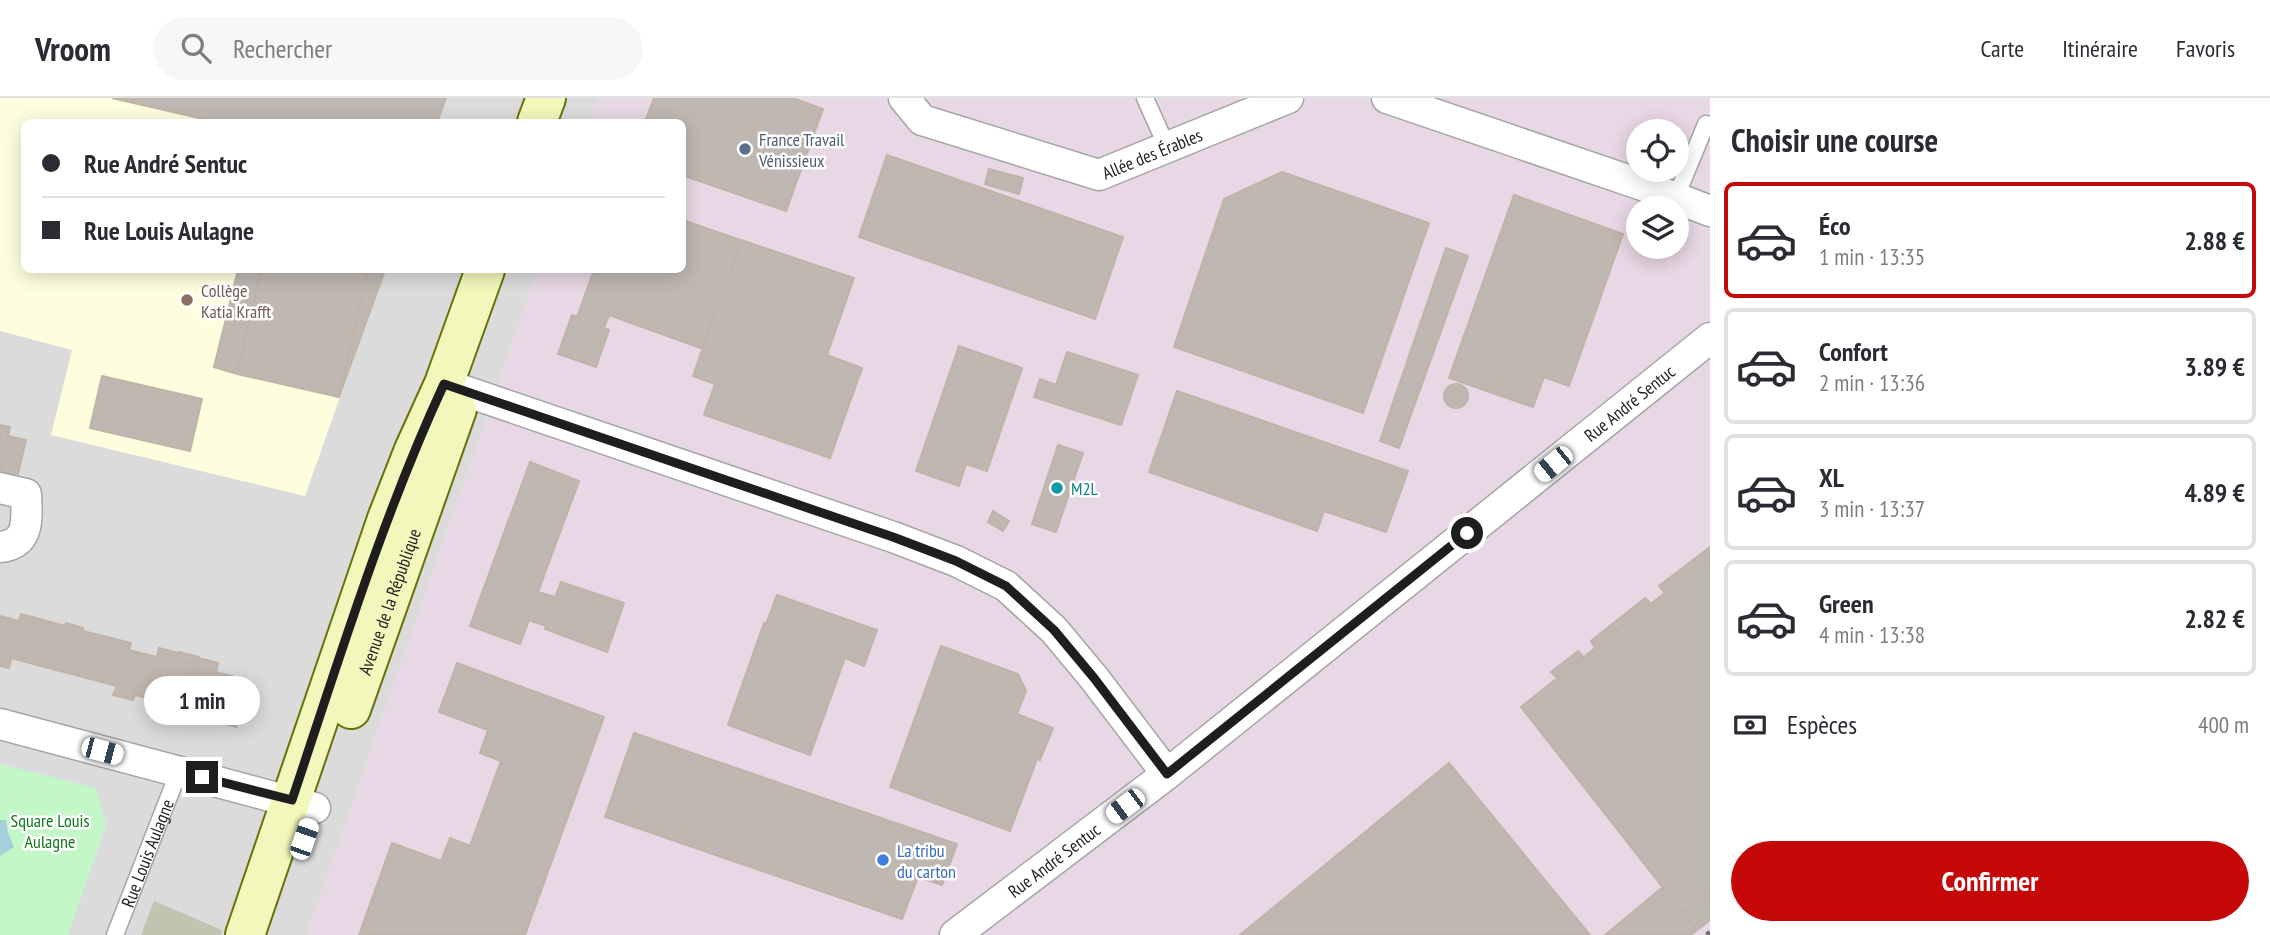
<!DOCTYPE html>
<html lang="fr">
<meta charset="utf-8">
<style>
:root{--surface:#fff;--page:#f7f7f7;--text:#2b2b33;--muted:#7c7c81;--line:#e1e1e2;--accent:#c50908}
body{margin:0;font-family:"PT Sans Narrow",sans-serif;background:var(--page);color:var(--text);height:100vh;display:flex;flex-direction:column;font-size:26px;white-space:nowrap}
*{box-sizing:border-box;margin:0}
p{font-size:23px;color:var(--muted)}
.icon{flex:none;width:38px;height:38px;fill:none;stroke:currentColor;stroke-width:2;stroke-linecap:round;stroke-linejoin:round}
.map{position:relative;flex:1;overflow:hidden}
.details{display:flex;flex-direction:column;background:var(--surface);width:560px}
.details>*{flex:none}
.top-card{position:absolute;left:21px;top:21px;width:665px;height:154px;border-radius:10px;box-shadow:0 4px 18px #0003;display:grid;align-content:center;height:154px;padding:0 21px;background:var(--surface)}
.tools{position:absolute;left:1626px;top:21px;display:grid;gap:14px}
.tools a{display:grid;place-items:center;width:63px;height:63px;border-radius:50%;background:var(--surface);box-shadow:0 4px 18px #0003;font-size:35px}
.end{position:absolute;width:32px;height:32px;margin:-16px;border:9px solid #1e1e1e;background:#fff;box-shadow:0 0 0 4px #fff}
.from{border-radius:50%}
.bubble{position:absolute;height:49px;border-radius:24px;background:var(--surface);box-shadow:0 4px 18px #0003;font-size:23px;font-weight:600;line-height:49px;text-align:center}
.car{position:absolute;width:21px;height:42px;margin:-21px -10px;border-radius:9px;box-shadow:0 0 5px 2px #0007;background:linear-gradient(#fff 24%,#345 0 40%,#fff 0 76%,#345 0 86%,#fff 0)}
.top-card b{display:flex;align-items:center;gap:24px;height:66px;font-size:26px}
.top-card b+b{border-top:2px solid var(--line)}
.top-card i{width:18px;height:18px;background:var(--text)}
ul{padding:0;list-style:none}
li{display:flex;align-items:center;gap:21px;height:116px;margin:0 14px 10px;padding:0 7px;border:4px solid var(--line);border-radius:10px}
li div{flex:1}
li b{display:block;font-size:26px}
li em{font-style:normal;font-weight:600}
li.active{border-color:var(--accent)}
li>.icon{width:63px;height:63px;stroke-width:1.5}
h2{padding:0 21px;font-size:32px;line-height:84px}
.pay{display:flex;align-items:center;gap:18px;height:77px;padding:0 21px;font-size:26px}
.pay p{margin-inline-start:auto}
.primary-button{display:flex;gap:14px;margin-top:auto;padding:14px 21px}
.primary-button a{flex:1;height:80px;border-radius:42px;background:var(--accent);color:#fff;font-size:28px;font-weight:600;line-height:80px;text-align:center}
header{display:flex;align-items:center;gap:42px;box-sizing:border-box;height:98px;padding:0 35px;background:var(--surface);border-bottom:2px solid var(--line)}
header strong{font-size:33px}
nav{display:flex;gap:38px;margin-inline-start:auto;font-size:24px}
.search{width:490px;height:63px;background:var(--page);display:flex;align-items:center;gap:18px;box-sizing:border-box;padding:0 24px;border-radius:38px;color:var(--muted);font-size:26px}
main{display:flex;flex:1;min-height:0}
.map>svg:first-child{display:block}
.residential{fill:#dcdbdb}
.industrial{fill:#e8d7e4;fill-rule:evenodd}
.education{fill:#fefedf}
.construction{fill:#c3c3b1}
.park{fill:#c3f7c8}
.water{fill:#a7cfdb}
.building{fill:#bfb7b1;stroke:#c0b3a8;stroke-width:2}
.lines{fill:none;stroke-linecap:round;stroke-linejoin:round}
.service-casing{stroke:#a5a5a5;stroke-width:19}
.minor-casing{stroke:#a5a5a5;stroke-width:33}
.secondary-casing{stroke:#667209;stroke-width:42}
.service{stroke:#fff;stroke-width:16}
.minor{stroke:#fff;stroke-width:30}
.secondary{stroke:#f4f7bb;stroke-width:38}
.rail{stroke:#6c6c6c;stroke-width:5;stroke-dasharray:14 14;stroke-linecap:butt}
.route{stroke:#1e1e1e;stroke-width:9}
.service-dot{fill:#5c6f8a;stroke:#fff;stroke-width:2.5}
.education-dot{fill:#8d6e63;stroke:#fff;stroke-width:2.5}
.culture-dot{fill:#0f9aa8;stroke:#fff;stroke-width:2.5}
.shop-dot{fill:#3f7fe0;stroke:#fff;stroke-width:2.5}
.labels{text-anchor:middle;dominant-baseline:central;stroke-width:5;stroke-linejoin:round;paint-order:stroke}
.service-label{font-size:18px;fill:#4e5e75;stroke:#fff;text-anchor:start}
.street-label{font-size:18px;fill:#1e1e1e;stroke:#fff}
.education-label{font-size:18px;fill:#785e54;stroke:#fff;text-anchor:start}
.culture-label{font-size:18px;fill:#0d838f;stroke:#fff;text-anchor:start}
.park-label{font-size:18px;fill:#107919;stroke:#fff}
.shop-label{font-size:18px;fill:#366cbe;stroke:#fff;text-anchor:start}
</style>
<header>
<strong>Vroom</strong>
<div class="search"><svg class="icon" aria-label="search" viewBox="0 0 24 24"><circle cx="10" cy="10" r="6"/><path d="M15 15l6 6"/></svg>Rechercher</div>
<nav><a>Carte</a><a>Itinéraire</a><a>Favoris</a></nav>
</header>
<main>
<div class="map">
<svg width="1710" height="837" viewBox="0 0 1710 837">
<rect width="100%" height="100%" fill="#efece5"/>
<!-- residential -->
<path class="residential" d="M0 0H598L589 24H24V172H538L307 837H0Z"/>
<!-- industrial -->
<path class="industrial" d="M598 0H1710V837H307L538 172H682V24H589ZM1638 33H1676V72H1638ZM1638 110H1676V149H1638Z"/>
<!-- education -->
<path class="education" d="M0 0H446L437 24H24V172H385L305 398 51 337 72 252 0 233Z"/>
<!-- construction -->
<path class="construction" d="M154 803 222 832 221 837H141Z"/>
<!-- park -->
<path class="park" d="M0 666 96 690 106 727 68 837H0Z"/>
<!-- water -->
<path class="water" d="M0 722H6L8 735 14 749 0 758Z"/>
<!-- building -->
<path class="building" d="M112 0H446L437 24H216Z
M654 0H793L823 11 786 113 682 77V24H645Z
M887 57 1123 139 1095 221 859 139Z
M989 71 1023 80 1019 96 985 86Z
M1282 74 1429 125 1363 315 1174 249 1224 101Z
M1514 97 1623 136 1569 288 1544 279 1533 309 1449 280Z
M682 122 741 142 703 251 609 217 604 230 609 232 596 269 558 256 572 217 577 219 594 172H682Z
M741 142 854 180 827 257 862 270 830 360 704 317 715 286 693 278Z
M1446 150 1468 158 1399 350 1380 343Z
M238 172H261L237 276 214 269Z
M261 172H368L339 299 237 276Z
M368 172H385L339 299Z
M959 248 1022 270 987 373 966 366 959 388 916 373Z
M1067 254 1138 277 1121 327 1034 299 1040 281 1056 287Z
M102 278 202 301 190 353 90 330Z
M1444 298a12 12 0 1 1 24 0a12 12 0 1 1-24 0Z
M1177 293 1408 373 1386 434 1324 413 1317 433 1149 374Z
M0 327 10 329 8 338 26 342 17 380 0 375Z
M1058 347 1083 355 1056 434 1032 426Z
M530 364 579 383 538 494 555 499 561 484 624 505 607 554 545 531 546 528 529 522 520 546 470 528Z
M993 413 1009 423 1003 433 988 424Z
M1710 449V459L1665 495 1659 488Z
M1710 459V793L1683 815 1521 609Z
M777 497 877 532 864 568 845 560 810 657 728 627 764 525 766 526Z
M1645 500 1651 506 1595 550 1591 543Z
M21 516 65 528 66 525 83 530V533L131 545 129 552 157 559 159 550 178 555 177 561 197 566 199 560 218 565 216 574 247 582 236 629 215 623 216 618 167 609 168 605 135 597 133 602 113 597 117 588 11 560 9 570 0 568V518L19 523Z
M941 548 1018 576 1026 593 1017 616 1053 630 1040 662 1037 661 1010 733 890 689Z
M1578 553 1584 560 1557 580 1551 574Z
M179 554 199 559 197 566 177 561Z
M457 565 604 619 525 837H359L392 745 441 763 450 740 470 748 501 663 480 655 488 632 439 614Z
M634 635 957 746 942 787 918 779 902 821 605 719Z
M1449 665 1590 837H1240Z
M1663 789 1697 832 1691 837H1605Z
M1710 793V822L1697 832 1683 815Z"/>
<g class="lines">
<defs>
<g id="service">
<path d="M1145 0 1167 49"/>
<path d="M1676 99 1706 26"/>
<path id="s1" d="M115 837 179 673"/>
</g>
<g id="minor">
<path id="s2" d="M904 0 922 22 1099 77 1288 0"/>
<path d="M1387 0 1642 87 1710 113"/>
<path d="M444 286 893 439 956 463 1006 488 1054 532 1094 580 1167 676"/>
<path d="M0 390 26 396C27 421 30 446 0 449"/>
<path d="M0 626 315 710"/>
<path id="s3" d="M955 837 1167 676 1710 240"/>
</g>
<g id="secondary">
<path d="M537 24 546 0"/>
<path id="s4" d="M351 611 457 311"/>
<path d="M245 837 387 421 414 352 444 286 485 172"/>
</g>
</defs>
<!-- service casing -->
<use href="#service" class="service-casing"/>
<!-- minor casing -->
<use href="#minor" class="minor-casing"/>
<!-- secondary casing -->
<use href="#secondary" class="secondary-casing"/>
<!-- service -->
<use href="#service" class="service"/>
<!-- minor -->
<use href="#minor" class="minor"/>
<!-- secondary -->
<use href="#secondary" class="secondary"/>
<!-- rail -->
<path class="rail" d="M1707 837 1710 834"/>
</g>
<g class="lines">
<!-- route -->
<path class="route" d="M202 679 292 702C339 562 382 420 444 286L893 439 956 463 1006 488 1054 532 1094 580 1167 676 1467 435"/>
</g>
<!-- markers -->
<circle class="service-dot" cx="745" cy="51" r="7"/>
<circle class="education-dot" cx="187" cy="202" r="7"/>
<circle class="culture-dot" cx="1057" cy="390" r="7"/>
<circle class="shop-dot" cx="883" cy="762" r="7"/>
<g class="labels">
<!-- service labels -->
<g class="service-label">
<text x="759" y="41">France Travail<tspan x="759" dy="21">Vénissieux</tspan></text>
</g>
<!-- street labels -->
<g class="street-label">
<text stroke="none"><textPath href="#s2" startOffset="271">Allée des Érables</textPath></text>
<text stroke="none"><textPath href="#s3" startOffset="859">Rue André Sentuc</textPath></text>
<text stroke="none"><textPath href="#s4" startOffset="114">Avenue de la République</textPath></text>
<text stroke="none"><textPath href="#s1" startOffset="88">Rue Louis Aulagne</textPath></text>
<text stroke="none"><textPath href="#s3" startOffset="124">Rue André Sentuc</textPath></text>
</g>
<!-- education labels -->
<g class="education-label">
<text x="201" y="192">Collège<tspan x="201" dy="21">Katia Krafft</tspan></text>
</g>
<!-- culture labels -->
<g class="culture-label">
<text x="1071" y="390">M2L</text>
</g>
<!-- park labels -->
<g class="park-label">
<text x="50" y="722">Square Louis<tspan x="50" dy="21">Aulagne</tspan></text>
</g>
<!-- shop labels -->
<g class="shop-label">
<text x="897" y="752">La tribu<tspan x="897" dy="21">du carton</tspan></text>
</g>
</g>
</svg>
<div class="tools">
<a><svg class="icon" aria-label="locate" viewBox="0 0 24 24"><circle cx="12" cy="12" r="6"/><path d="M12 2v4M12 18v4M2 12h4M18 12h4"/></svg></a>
<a><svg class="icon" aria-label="layers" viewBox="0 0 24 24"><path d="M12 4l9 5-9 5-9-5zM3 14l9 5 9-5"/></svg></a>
</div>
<i class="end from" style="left:1467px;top:435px"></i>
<i class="end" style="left:202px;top:679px"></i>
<div class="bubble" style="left:144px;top:578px;width:116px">1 min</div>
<i class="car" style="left:1553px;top:366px;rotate:231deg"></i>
<i class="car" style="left:102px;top:653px;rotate:105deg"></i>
<i class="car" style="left:1125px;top:708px;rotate:233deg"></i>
<i class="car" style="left:304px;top:741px;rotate:19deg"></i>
<div class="top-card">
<b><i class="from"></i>Rue André Sentuc</b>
<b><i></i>Rue Louis Aulagne</b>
</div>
</div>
<section class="details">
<h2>Choisir une course</h2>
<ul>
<li class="active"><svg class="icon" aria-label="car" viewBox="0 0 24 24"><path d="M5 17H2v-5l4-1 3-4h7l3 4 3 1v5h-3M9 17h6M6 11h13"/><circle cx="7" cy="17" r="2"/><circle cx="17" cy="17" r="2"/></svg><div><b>Éco</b><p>1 min · 13:35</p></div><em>2.88 €</em></li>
<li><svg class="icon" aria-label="car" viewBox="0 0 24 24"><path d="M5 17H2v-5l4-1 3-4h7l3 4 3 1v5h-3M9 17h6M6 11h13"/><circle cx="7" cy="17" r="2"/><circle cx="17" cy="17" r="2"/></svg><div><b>Confort</b><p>2 min · 13:36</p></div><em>3.89 €</em></li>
<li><svg class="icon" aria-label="car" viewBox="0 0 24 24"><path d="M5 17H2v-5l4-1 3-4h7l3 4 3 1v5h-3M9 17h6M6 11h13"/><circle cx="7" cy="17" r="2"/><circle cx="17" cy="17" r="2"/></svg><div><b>XL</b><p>3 min · 13:37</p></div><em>4.89 €</em></li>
<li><svg class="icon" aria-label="car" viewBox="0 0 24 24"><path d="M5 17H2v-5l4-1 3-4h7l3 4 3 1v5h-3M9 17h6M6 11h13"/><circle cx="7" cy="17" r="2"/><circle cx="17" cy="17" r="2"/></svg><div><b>Green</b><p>4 min · 13:38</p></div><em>2.82 €</em></li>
</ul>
<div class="pay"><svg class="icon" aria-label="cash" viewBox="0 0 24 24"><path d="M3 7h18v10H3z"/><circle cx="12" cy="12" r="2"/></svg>Espèces<p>400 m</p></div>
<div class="primary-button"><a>Confirmer</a></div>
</section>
</main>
